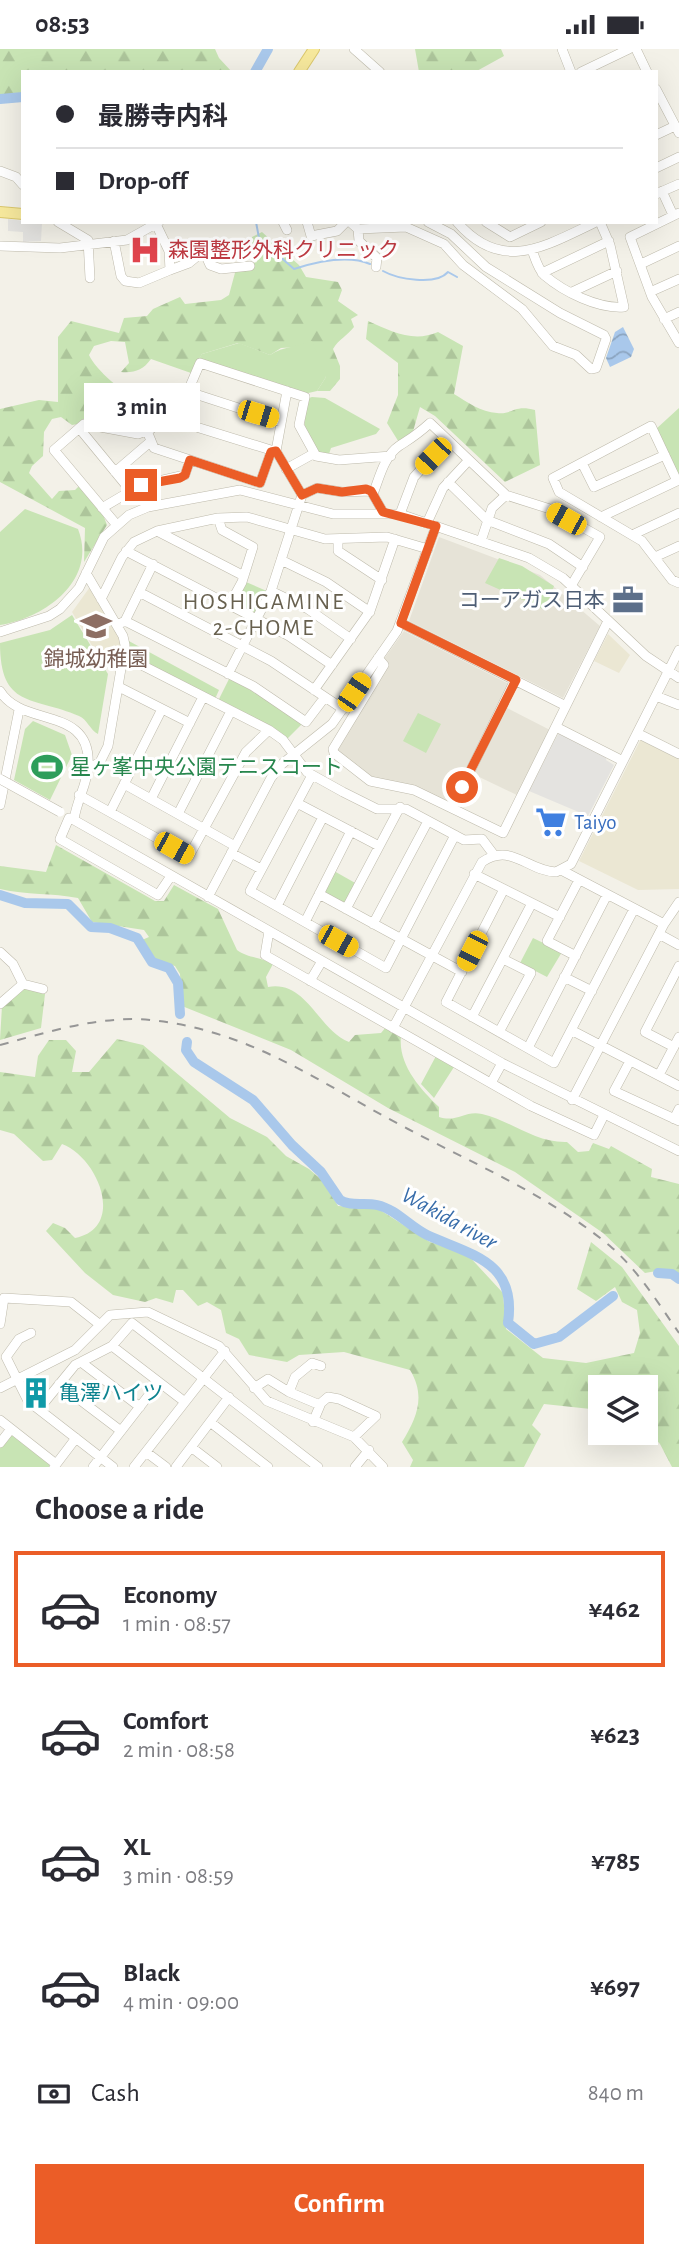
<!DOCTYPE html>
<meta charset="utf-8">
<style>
:root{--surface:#fff;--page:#f2f2f3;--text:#2b2b33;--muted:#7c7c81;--line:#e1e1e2;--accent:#eb5d27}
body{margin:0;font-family:"Alegreya Sans","Noto Sans JP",sans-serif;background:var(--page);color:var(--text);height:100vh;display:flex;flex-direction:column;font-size:26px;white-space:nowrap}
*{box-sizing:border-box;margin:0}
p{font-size:23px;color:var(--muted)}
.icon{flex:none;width:38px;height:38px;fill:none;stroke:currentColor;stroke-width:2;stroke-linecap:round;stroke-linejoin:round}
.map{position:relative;height:1418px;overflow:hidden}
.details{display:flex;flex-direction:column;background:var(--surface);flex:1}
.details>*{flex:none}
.top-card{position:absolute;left:21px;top:21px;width:637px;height:154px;border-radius:0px;box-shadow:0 7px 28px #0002;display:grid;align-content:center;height:154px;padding:0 35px;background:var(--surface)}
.fabs{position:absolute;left:588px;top:1326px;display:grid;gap:14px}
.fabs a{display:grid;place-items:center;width:70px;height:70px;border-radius:0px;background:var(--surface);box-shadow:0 7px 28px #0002;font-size:35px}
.end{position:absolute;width:32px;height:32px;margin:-16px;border:9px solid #eb5d27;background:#fff;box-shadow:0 0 0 4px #fff}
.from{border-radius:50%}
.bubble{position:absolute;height:49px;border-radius:0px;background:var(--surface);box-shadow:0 7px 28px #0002;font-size:23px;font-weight:700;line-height:49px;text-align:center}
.car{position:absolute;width:21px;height:42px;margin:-21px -10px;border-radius:9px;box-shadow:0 0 5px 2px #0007;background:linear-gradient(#f5c518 24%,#345 0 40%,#f5c518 0 76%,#345 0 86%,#f5c518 0)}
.top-card b{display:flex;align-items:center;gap:24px;height:66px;font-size:26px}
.top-card b+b{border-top:2px solid var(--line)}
.top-card i{width:18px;height:18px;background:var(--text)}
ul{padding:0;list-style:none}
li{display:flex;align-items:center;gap:21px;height:116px;margin:0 14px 10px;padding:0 21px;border:4px solid transparent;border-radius:0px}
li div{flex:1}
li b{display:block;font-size:26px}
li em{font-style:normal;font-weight:700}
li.active{border-color:var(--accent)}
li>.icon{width:63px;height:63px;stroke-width:1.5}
h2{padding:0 35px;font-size:32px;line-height:84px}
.pay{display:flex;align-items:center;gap:18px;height:77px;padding:0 35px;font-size:26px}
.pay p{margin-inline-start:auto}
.action{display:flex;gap:14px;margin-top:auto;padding:14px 35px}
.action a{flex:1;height:80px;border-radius:0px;background:var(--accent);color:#fff;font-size:28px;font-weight:700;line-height:80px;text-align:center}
.status{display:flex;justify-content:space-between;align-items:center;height:49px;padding:0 35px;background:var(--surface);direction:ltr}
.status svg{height:19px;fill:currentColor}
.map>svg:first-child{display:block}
.residential{fill:#e6e3d7}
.education{fill:#ebe7d3}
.forest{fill:url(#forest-firs)}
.park{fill:#c8e4b4}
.parking{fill:#e4e3e0}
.water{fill:url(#water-waves)}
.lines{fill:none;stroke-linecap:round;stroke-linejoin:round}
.stream{stroke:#a9c8eb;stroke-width:2}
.river{stroke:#a9c8eb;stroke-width:10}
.minor-casing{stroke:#bebaab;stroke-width:10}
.major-casing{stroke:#dbc86d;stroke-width:12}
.minor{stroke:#fff;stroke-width:9}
.major{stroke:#f7e99d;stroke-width:10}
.rail{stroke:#969696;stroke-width:2;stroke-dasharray:9 9;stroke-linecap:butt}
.minor-bridge-casing{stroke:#bebaab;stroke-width:10;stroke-linecap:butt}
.minor-bridge{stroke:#fff;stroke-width:9}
.route{stroke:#eb5d27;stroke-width:9}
.labels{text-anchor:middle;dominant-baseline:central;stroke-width:6;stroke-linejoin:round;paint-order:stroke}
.health-label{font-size:21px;fill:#be3a42;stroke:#fff;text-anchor:start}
.service-label{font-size:21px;fill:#4e5e75;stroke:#fff;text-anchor:end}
.education-label{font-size:21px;fill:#785e54;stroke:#fff}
.leisure-label{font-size:21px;fill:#27864d;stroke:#fff;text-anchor:start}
.shop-label{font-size:21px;fill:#366cbe;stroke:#fff;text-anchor:start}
.culture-label{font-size:21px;fill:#0d838f;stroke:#fff;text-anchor:start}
.neighbourhood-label{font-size:23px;letter-spacing:2px;fill:#68614f;stroke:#fff}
.water-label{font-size:23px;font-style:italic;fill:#376caa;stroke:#fff}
</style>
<div class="status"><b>08:53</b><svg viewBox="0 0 49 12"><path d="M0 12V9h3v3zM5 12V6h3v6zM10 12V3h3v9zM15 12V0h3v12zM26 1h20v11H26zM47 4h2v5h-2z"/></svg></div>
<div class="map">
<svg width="679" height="1418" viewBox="0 0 679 1418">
<defs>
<pattern id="forest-firs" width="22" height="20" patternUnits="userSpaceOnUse" patternTransform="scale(1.75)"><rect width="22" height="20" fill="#c8e4b4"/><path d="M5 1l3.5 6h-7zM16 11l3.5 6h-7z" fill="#adc59b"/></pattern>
<pattern id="water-waves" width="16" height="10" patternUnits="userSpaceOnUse" patternTransform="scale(1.75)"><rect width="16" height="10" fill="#a9c8eb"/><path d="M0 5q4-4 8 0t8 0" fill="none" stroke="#8ba4bf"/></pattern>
</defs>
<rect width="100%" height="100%" fill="#f3f1e8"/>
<!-- residential -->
<path class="residential" d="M439 488 540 526 600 577 563 649 409 572Z
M404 582 509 635 449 754 371 730 337 700 384 610Z
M507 659 550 681 517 746 473 725Z"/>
<!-- education -->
<path class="education" d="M90 538 120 590 121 599 101 612 72 563Z
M608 585 630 606 619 624 594 612Z
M641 690 679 710V840L638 841 579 812Z"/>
<!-- forest -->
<path class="forest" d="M0 0H215L219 9 232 23H23V45L0 47Z
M415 0H501L504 7 475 23H419Z
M262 183 299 216 306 228 338 233 342 241 338 252 358 266 351 270 354 278C347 287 339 290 333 300L340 317V330L330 342H317L326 328 297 298 281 299 270 306 238 294 202 305 191 324 151 310C143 321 135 324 121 323L129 314 125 293 111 292 94 297 89 306C96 321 123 345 140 349L151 376 127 379 120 371 112 369 72 376 61 368 52 370 44 383 43 407 32 417 29 424 52 450 59 442 75 441 80 436 102 463 107 476 84 513 85 479 0 433V360L39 351 58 353V288L71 272 119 284 124 269 147 267 153 260 180 248 185 255 221 251 229 246 236 220 257 213 256 206 252 205V188Z
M368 272C391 282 413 294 438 283L463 297 454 345C467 353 481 363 497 364 512 366 514 355 535 361L540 416 505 433 435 367 420 358 412 386 400 395 387 374 398 346V314L366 290Z
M56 796 155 852H164L174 836 218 860 237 901C247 909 262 908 273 915L266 928 268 938C307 931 318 981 349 993L355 986 381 984 386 978 401 988C398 1015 420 1040 439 1058V1068C457 1074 465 1061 482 1065 512 1072 535 1094 567 1093L578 1103 589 1102 593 1094 609 1100 611 1097 652 1120 651 1128 679 1135V1226L668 1220 645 1224 603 1184 515 1123 388 1059 291 1001 182 957 180 925 175 917 158 913 142 891 149 888 144 881 92 873 78 849C52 844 27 846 0 840V817L46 823Z
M23 939 45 945 41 979 0 991 2 957Z
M117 990 143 996 230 1069 267 1088 286 1107 309 1120 324 1133 338 1157 377 1159 430 1193 466 1204 503 1244 506 1280 543 1309 586 1314 634 1304 640 1284 637 1261 622 1253 615 1238 596 1252 577 1240 591 1193 622 1218 679 1297V1418H672L660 1395 646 1380V1339H600V1361L544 1355 532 1376 541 1385 524 1418H410L413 1411 402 1393C417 1369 426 1347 410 1321L344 1303 299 1306 287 1313 249 1306 239 1290 226 1284 221 1261 207 1253 198 1257 183 1241H176L173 1254 156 1249 145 1253 113 1246 85 1224 46 1182 53 1174 65 1179 75 1189C126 1179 99 1109 62 1095L52 1111 43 1112 14 1085 0 1081V1023L35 1028 38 1007 49 991H66L76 1002 72 1023H89Z"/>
<!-- park -->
<path class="park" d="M312 292 326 328 317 342 304 345 198 311 202 305 239 294 270 306C284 297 297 298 312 292Z
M312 348 325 349 380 380 376 385 331 399 329 405 316 404C304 384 302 373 306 350Z
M679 359V426L656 380Z
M25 460 78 480C98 531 45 569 0 576V483Z
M499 509 522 517 554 537 545 561 485 534Z
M246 533 269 543 258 566 236 555Z
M72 566 108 625 98 685C90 681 87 670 79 667 33 647 0 660 0 594L50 581Z
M127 591 219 641 215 650 130 606Z
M230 628 303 674 287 690 218 652Z
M418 664 441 675 426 704 403 692Z
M33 672 65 686 72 706 50 751 14 731 25 680Z
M334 822 357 835 346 855 323 843Z
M533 889 562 903 547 928 520 914Z
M436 1007 454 1018 434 1049 421 1035Z
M10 1386H14L50 1414V1418H0V1399Z"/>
<!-- parking -->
<path class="parking" d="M8 170 42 174 41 192 23 193V183L8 182Z
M559 683 607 707 606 711 614 716 588 767 529 742Z"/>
<!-- water -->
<path class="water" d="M623 278 634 300 631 308 610 318 606 309 615 283Z"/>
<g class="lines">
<!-- stream -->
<path class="stream" d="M256 173 259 189 294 220C316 213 348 206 370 215
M383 222C397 230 436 237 448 223L457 228"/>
<!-- river -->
<path class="river" d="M255 23 268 0
M0 50 23 48
M0 846 25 854 68 855 91 878 110 879 137 889 152 913 169 919 178 934 180 965
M187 993 186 1001 194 1013 253 1051 292 1096 321 1123 340 1151C351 1158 364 1153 377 1156 396 1160 410 1178 427 1186 471 1206 517 1212 508 1274L534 1295 559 1288 613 1247
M658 1224 672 1225 679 1230"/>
<defs>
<path id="minor" d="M354 0 380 23
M562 0 571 23
M636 0 647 23
M581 23 629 0
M656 40 679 84
M656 86 675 77
M656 119 679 108
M0 122 16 128 23 136
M662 142 673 166
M656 145 679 135
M679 164 630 188 652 248 679 294
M58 173 88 191 90 229
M283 173 287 181
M307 173 311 187 337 182 346 173
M350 173 358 180 406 178 444 195 463 216 522 260 553 297 576 306 591 320 596 319 606 290 604 286 560 264 486 218 451 185 428 173
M457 173C502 225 545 197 596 173
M486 173 510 188 541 173
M156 175 169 202 170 221 189 214 200 205 206 207 210 216 221 220 250 217
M358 180 359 192 377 209 376 218
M114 192 121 227 125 232 139 234 170 221
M0 197 60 199 127 191 159 173
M532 201C535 209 538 220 544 226 564 243 598 260 624 258L610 196 600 173
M641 215 679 197
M542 224 609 192
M572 243 617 222
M650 243 679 230
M664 270 679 263
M287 342 276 402 302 446
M189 343 281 373
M164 368 274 402
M79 379 130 441
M147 382 154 399 260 434 271 403
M582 414 594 438 665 406
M286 420 313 405
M115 423 150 393
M677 432 651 377 553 429 559 443 642 492 672 531 679 534
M448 433 487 471 549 495 583 518
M373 445C379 430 384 407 399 397 413 388 417 386 430 374L506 446 550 460 600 488 571 537
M102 459 141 436 185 426 190 411
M400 465 414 428 448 391
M601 468 679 431
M218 469 222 481 253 498 242 533 230 555
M427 474 443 439 469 411
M116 475 54 401 84 375 138 385 151 380 185 349 200 314 305 348 299 376 316 407 339 411 391 407
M157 482 244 527
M632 486 679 464
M338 491V502L382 531
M481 492 492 459 506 446
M126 502 289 587 332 616
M655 508 679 497
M281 511 326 533 370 563
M86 524 123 587 125 596 108 697 100 713 88 720
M271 542 308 560 351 590
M139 543 271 612 343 660
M101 550 122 508 134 493 157 482 218 469 247 468 325 490 387 488 428 500
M125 572 253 637 306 673 325 648
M121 574 125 572 153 515
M401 574 566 657
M0 583 49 567 60 560 79 539 104 488 129 466 148 458 240 441 333 465H400L529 509 563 529 646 607 679 629
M124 607 269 681 283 691 307 723 343 743 377 760H406L464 791 482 790 494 806
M378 609 384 616 333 700 334 704 370 732 414 741 503 784 608 572
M228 625 271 542 302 446 317 439 342 443 371 442 383 463
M119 638 190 674
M314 641 370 562 395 490
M0 642C22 679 93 656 88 718 87 736 76 753 74 771L502 1014 679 1102
M656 647 679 656
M556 678 623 712
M637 684 679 705
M312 726 250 842 386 919 455 786
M124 735 235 797
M79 746 189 807 246 703 269 681
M151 750 203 648
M297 754 379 797
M0 756 19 661
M452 759 515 631
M110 763 162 660
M178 765 231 662
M69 769 60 790 158 846 171 827
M231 804 261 820
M563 822 664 875
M474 825 560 868
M504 840 446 953 554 1014 634 860
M319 845 462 923
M208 848 271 729 282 715 332 675 397 582 436 477
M277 857 323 768
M346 860 400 758
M305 873 351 782
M373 875 428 772
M269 882 265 906 531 1057 594 1086 604 1066
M659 885 679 896
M0 903 13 915 23 935
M576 907 547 892 579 831
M564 928 592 942
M310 932 322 912
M0 955 23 935 43 940
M472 968 532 854
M393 979 482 813C511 793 527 822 556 823L571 815 679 601
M571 981 679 1037
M499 983 531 924 503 910
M674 998 645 983 679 917
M528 999 607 846
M630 1012 614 1042 679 1072
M659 1026 679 988
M491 1034 502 1014
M572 1051 664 875 679 853
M674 1070 679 1060
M0 1275 4 1249 71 1253 99 1275
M31 1284 19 1290 6 1308 28 1352 113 1418
M112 1297 185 1353
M81 1313 140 1358
M59 1335 121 1382
M0 1339 75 1301 110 1266 148 1263 219 1297 267 1352 354 1388 383 1418
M254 1339 268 1330 289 1343
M320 1356 289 1343 295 1328 312 1314 321 1317
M39 1360 75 1316 112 1297 132 1274 318 1418
M0 1371 56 1415
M210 1373 268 1418
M313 1373 321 1354 328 1348 339 1350 376 1367 354 1388
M0 1394 11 1380
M191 1398 217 1418
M146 1403 166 1418
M54 1418 76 1389
M93 1418 159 1333
M134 1418 225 1302
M176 1418 229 1348
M355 1418 369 1401"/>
<path id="major" d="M299 23 314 0
M0 163 23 165"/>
</defs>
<!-- minor casing -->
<use href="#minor" class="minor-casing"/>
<!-- major casing -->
<use href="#major" class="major-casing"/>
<!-- minor -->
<use href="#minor" class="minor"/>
<!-- major -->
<use href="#major" class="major"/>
<!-- rail -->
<path class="rail" d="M0 996C48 983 101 966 151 971 253 982 321 1035 408 1080 476 1116 550 1147 610 1197 638 1221 658 1254 679 1284"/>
<defs>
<path id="minor-bridge" d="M0 730 60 763"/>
</defs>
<!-- minor-bridge casing -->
<use href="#minor-bridge" class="minor-bridge-casing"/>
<!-- minor-bridge -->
<use href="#minor-bridge" class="minor-bridge"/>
</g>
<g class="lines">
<!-- route -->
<path class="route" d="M141 436 180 429 185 426 190 411 260 434 271 403 276 402 302 446 317 439 342 443 366 440 371 442 383 463 436 477 401 574 516 631 462 738"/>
</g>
<!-- icons -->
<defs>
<symbol id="hospital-bare" viewBox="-9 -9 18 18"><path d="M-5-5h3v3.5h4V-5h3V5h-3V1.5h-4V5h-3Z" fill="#e0444e" stroke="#fff" stroke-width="2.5" paint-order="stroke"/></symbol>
<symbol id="office-bare" viewBox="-9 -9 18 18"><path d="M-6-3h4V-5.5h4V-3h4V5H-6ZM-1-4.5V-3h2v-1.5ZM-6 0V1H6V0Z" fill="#5c6f8a" stroke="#fff" stroke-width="2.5" paint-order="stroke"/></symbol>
<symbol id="school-bare" viewBox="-9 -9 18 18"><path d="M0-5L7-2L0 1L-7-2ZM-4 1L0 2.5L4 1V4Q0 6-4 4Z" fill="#8d6e63" stroke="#fff" stroke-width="2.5" paint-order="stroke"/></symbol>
<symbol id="stadium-bare" viewBox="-9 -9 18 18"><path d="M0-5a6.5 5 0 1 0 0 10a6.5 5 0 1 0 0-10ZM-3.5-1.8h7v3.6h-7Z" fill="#2e9e5b" stroke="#fff" stroke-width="2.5" paint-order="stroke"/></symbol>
<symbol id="supermarket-bare" viewBox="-9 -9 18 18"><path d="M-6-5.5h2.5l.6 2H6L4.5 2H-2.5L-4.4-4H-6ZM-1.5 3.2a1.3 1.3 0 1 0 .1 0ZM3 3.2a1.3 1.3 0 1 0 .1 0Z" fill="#3f7fe0" stroke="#fff" stroke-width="2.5" paint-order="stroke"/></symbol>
<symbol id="building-bare" viewBox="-9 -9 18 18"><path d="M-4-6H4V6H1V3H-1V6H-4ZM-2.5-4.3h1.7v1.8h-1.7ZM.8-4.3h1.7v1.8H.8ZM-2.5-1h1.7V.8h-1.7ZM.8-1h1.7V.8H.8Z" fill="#0f9aa8" stroke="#fff" stroke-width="2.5" paint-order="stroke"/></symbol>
</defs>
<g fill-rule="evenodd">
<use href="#hospital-bare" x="123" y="179" width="44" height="44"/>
<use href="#office-bare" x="606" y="529" width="44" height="44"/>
<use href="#school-bare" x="74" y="555" width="44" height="44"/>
<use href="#stadium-bare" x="25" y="696" width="44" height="44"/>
<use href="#supermarket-bare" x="529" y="751" width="44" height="44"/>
<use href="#building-bare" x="14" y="1322" width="44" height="44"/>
</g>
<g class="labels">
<!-- health labels -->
<g class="health-label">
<text x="168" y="201">森園整形外科クリニック</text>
</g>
<!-- service labels -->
<g class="service-label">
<text x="605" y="551">コーアガス日本</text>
</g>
<!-- education labels -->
<g class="education-label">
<text x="96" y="610">錦城幼稚園</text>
</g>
<!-- leisure labels -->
<g class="leisure-label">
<text x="70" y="718">星ヶ峯中央公園テニスコート</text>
</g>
<!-- shop labels -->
<g class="shop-label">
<text x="574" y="773">Taiyo</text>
</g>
<!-- culture labels -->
<g class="culture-label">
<text x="59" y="1344">亀澤ハイツ</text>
</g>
<!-- neighbourhood labels -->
<g class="neighbourhood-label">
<text x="264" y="553">HOSHIGAMINE<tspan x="264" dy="26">2-CHOME</tspan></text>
</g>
<!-- water labels -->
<g class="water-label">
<text transform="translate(449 1170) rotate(29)">Wakida river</text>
</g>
</g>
</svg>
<div class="fabs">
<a><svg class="icon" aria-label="layers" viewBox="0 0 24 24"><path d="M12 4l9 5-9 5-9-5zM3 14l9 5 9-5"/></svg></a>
</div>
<i class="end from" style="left:462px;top:738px"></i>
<i class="end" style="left:141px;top:436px"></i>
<div class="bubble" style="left:84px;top:334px;width:116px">3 min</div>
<i class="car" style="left:258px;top:365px;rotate:107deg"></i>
<i class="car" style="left:433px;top:407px;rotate:224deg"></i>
<i class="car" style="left:566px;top:470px;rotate:299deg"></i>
<i class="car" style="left:354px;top:643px;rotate:34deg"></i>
<i class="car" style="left:174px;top:799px;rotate:119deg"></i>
<i class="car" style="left:338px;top:892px;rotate:119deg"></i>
<i class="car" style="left:472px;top:902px;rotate:207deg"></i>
<div class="top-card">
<b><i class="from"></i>最勝寺内科</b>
<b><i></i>Drop-off</b>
</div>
</div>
<section class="details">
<h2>Choose a ride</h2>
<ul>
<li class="active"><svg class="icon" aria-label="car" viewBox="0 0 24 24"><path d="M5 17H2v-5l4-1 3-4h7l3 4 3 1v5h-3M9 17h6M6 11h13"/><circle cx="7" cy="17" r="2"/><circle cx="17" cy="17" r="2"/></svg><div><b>Economy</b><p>1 min · 08:57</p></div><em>¥462</em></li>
<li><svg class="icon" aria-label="car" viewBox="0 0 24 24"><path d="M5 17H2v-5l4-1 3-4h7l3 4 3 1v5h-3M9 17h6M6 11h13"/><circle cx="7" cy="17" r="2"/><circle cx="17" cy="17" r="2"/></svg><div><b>Comfort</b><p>2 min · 08:58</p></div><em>¥623</em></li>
<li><svg class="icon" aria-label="car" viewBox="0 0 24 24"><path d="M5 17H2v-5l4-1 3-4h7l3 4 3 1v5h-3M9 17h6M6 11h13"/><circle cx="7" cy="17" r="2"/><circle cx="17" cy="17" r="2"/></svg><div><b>XL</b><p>3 min · 08:59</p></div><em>¥785</em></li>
<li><svg class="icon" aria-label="car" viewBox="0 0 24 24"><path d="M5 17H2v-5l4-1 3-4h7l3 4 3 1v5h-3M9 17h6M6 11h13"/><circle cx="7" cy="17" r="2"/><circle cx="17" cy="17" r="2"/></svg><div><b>Black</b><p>4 min · 09:00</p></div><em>¥697</em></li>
</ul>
<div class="pay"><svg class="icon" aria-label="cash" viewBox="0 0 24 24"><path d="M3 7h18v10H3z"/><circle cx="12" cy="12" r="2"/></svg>Cash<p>840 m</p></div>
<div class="action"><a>Confirm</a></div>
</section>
